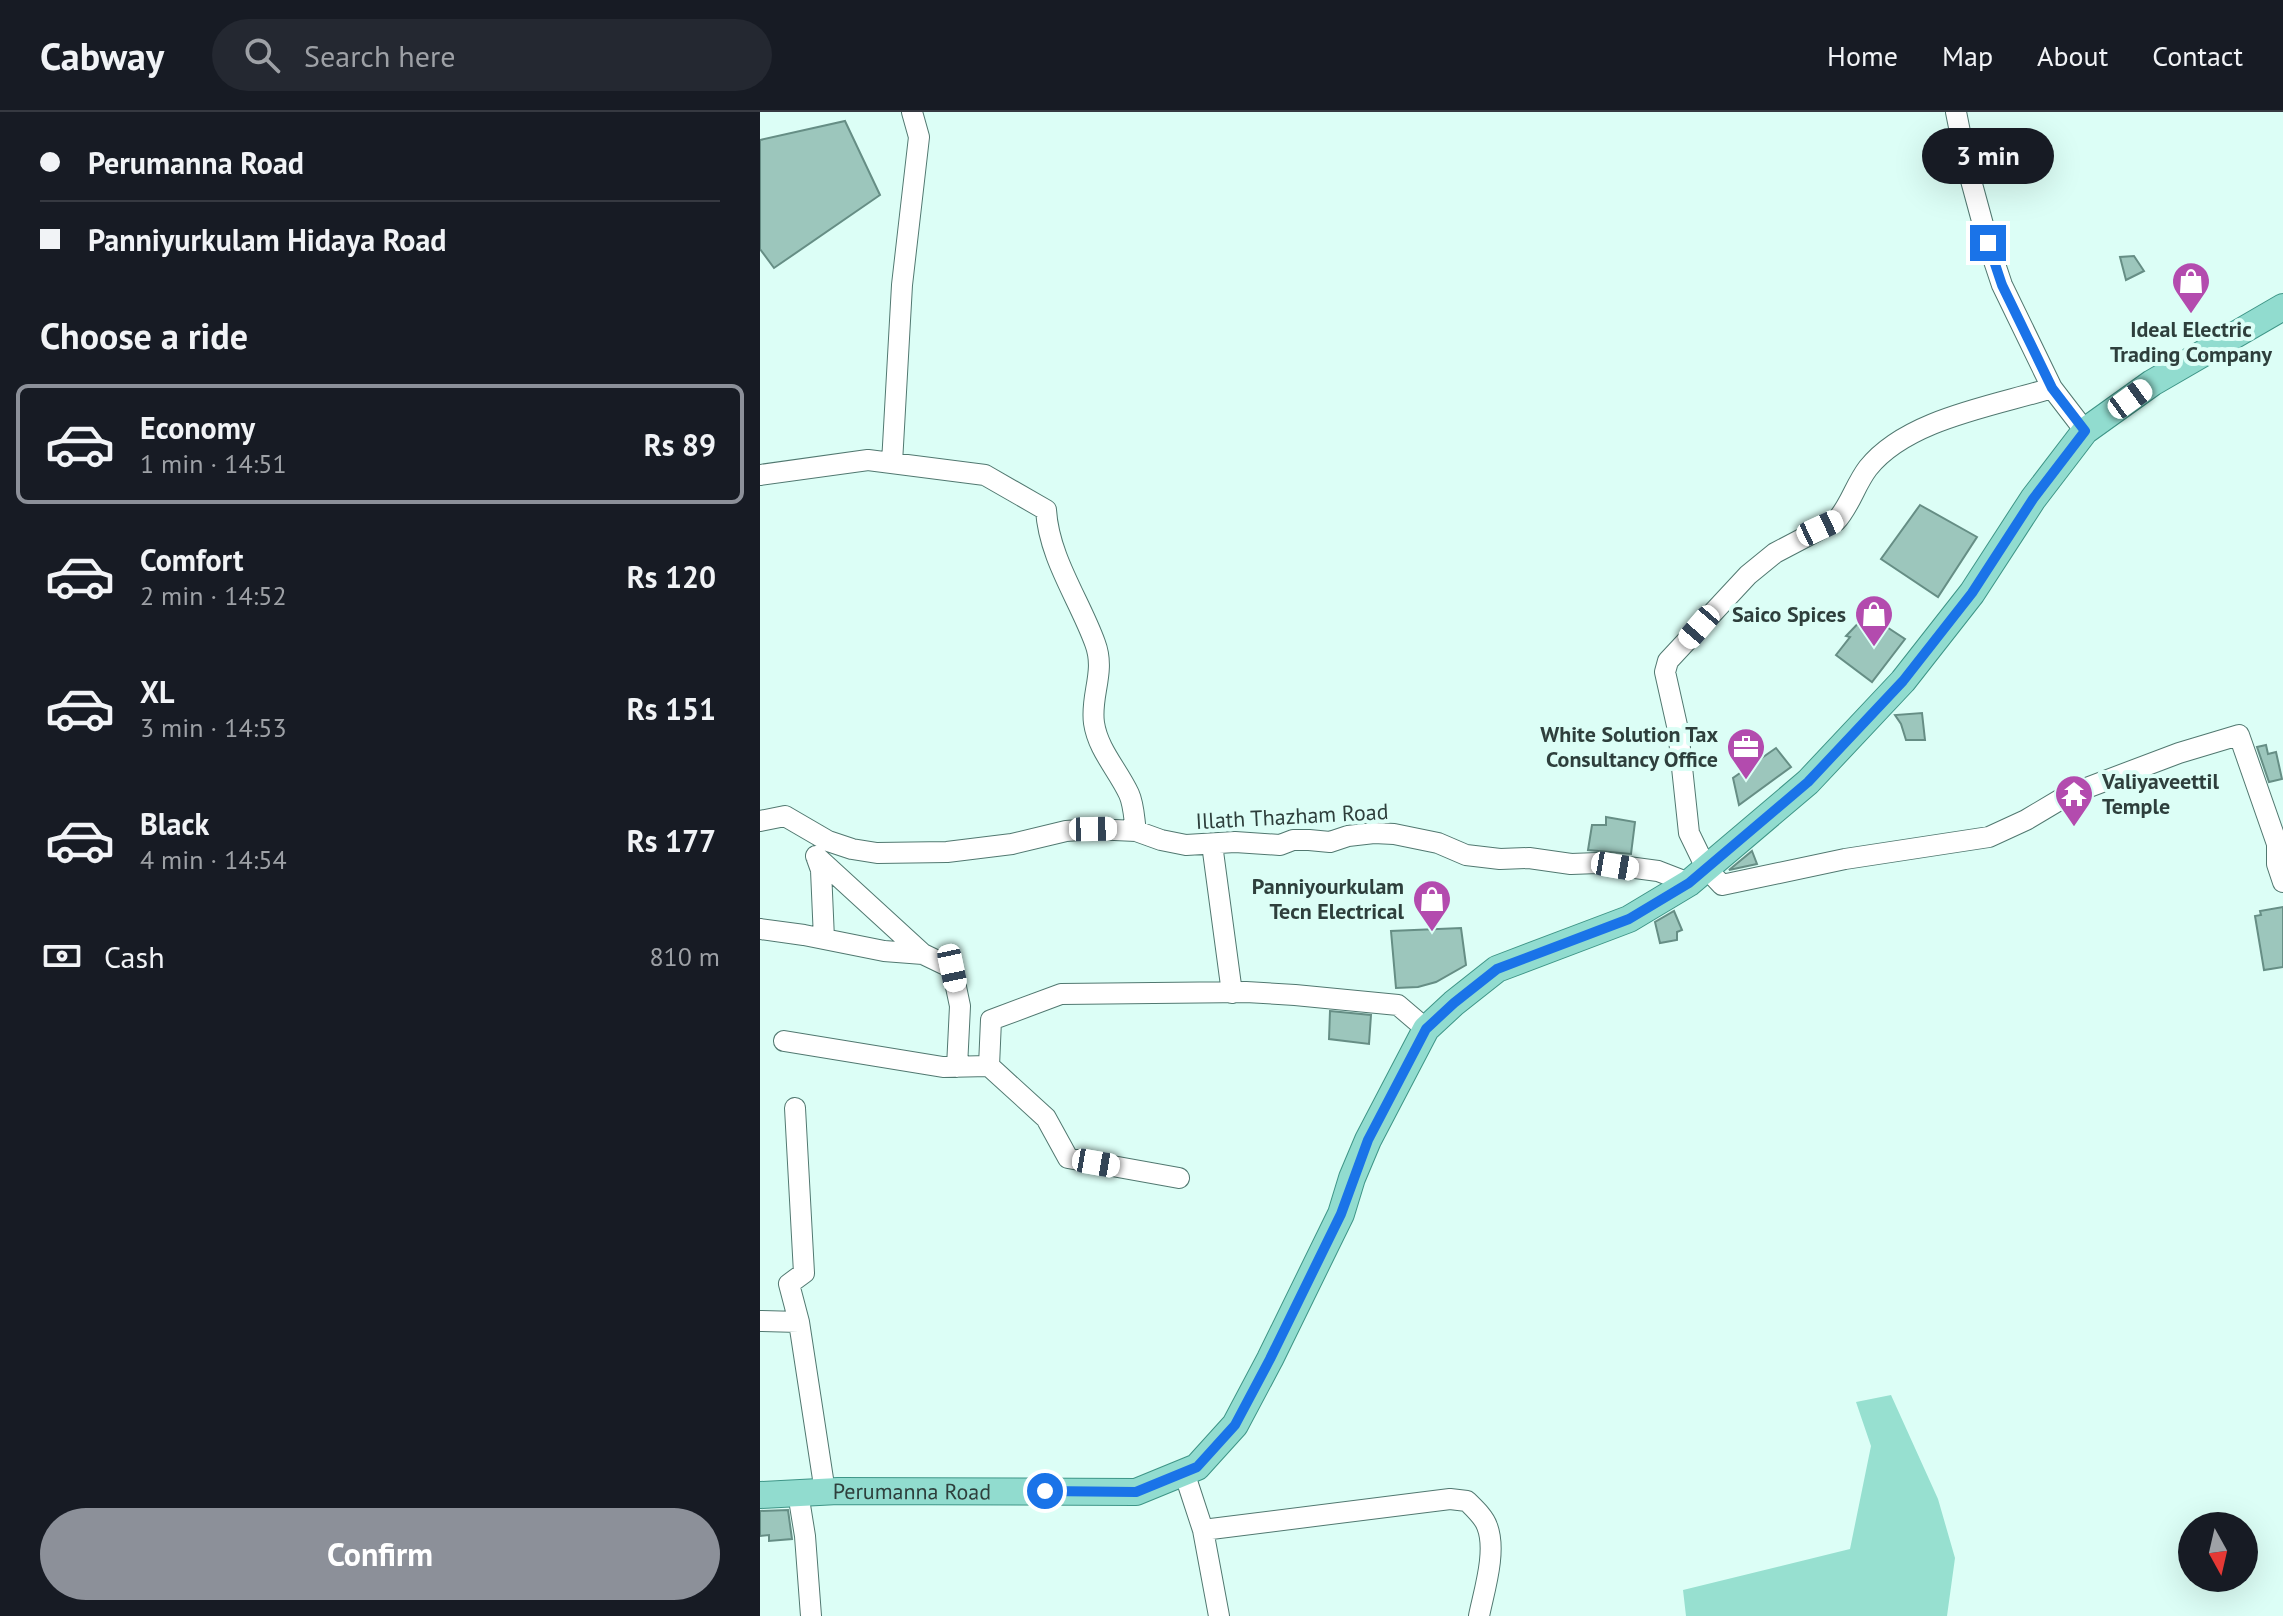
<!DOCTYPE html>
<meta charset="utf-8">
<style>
:root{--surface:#171b24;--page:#242831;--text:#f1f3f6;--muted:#9ea1a6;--line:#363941;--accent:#8c9099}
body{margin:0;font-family:"PT Sans",sans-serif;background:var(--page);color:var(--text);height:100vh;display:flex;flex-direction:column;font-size:30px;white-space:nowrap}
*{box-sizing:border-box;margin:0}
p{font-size:26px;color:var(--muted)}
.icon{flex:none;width:44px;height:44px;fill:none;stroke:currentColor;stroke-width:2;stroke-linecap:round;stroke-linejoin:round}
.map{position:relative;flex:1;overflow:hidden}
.drawer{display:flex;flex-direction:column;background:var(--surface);width:760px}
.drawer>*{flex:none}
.hud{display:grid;align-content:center;height:176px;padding:0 40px;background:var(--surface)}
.needle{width:52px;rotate:172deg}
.controls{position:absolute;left:1418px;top:1400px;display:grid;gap:16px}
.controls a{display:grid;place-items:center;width:80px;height:80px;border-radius:50%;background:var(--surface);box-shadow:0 8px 32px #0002;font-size:40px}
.end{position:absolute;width:36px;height:36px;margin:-18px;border:10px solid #1a73e8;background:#fff;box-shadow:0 0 0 4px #fff}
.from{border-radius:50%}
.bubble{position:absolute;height:56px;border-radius:28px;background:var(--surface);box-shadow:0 8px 32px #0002;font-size:26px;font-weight:600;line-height:56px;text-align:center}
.car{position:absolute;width:24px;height:48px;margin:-24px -12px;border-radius:10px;box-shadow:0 0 6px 2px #0007;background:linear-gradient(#fff 24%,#345 0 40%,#fff 0 76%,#345 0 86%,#fff 0)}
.hud b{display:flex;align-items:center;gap:28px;height:76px;font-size:30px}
.hud b+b{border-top:2px solid var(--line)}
.hud i{width:20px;height:20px;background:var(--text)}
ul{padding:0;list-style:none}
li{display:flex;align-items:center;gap:24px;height:120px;margin:0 16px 12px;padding:0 24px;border:4px solid transparent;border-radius:12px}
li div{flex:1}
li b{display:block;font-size:30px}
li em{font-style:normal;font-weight:600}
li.current{border-color:var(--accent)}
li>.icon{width:72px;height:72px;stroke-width:1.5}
h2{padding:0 40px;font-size:36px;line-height:96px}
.pay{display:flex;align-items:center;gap:20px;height:88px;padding:0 40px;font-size:30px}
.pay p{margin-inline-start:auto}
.primary-button{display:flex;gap:16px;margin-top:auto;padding:16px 40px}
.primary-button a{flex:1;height:92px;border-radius:48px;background:var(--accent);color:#fff;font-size:32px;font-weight:600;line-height:92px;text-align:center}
header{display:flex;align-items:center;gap:48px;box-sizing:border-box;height:112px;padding:0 40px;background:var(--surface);border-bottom:2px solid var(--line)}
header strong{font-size:38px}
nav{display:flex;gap:44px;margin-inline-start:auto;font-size:28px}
.search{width:560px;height:72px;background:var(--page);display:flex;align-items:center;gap:20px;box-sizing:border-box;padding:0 28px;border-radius:44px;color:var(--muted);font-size:30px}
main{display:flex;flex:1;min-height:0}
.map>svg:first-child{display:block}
.green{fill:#97e0d0}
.building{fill:#9cc6bc;stroke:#668e85;stroke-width:2}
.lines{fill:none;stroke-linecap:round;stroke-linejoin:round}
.minor-casing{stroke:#517870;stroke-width:22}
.major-casing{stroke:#3e9587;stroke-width:28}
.minor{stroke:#fff;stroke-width:20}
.major{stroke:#91dccf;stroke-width:26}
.route{stroke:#1a73e8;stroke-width:10}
.labels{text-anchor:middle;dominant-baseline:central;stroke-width:8;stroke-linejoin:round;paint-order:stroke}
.poi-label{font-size:22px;font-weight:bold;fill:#2e3f3c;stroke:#dcfef6;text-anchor:end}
.street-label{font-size:22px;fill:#2e3f3c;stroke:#dcfef6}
</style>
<header>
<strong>Cabway</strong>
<div class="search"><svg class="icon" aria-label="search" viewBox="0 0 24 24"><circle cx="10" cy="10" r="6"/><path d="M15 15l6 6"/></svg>Search here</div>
<nav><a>Home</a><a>Map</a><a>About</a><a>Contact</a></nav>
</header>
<main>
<section class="drawer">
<div class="hud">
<b><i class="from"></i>Perumanna Road</b>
<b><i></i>Panniyurkulam Hidaya Road</b>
</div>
<h2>Choose a ride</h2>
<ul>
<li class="current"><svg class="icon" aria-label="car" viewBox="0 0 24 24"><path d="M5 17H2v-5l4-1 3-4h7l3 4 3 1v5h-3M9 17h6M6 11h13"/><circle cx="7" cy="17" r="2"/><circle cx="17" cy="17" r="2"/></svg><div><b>Economy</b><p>1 min · 14:51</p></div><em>Rs 89</em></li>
<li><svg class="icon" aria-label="car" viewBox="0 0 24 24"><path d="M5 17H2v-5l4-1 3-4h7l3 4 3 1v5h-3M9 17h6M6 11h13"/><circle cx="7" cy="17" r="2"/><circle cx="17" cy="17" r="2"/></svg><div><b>Comfort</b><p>2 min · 14:52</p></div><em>Rs 120</em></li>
<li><svg class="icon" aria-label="car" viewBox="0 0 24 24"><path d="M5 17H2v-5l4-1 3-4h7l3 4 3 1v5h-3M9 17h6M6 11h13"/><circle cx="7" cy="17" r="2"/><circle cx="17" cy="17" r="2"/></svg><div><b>XL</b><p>3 min · 14:53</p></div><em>Rs 151</em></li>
<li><svg class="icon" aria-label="car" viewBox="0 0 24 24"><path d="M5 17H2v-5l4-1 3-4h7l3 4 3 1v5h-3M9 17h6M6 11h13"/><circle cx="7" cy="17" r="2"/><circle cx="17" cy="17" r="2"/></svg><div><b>Black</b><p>4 min · 14:54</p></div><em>Rs 177</em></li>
</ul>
<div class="pay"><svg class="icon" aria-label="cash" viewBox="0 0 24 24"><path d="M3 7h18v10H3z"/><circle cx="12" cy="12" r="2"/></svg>Cash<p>810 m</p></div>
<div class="primary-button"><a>Confirm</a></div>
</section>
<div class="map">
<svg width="1523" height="1504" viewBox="0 0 1523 1504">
<rect width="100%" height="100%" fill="#dcfef6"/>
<!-- green -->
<path class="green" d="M1131 1283 1178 1387 1195 1446 1187 1504H926L923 1478 1090 1437 1111 1334 1096 1290Z"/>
<!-- building -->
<path class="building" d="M85 9 120 83 14 156 0 137V28Z
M1374 144 1384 159 1366 168 1360 145Z
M1160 393 1217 425 1178 485 1121 447Z
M1107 502 1145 527 1112 570 1076 543 1090 525 1086 524Z
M1162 601 1165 628H1146L1141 612 1135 603Z
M1506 633 1508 642 1516 640 1522 667 1509 670 1497 635Z
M1016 636 1031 655 979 693 973 666Z
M846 705 875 710 871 742 828 738 832 713H846Z
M992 739 997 752 969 758Z
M1523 795V855L1504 858 1495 804 1501 803 1500 799Z
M914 799 922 818 917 820V828L900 831 895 810Z
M701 816 706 853 676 870 658 875 636 876 631 819Z
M570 899 611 903 609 932 569 927Z
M28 1398 32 1427 9 1429V1423L0 1424V1399Z"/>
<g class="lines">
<defs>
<path id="minor" d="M1196 0 1206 50 1228 131 1242 173 1292 276 1325 319
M1292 276C1234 294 1147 307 1108 356 1095 373 1090 394 1076 409L1015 441 988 463 908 549 905 560 918 618 929 721 946 756 962 773 1085 747 1229 725 1266 708 1308 683 1419 641 1479 623 1517 732V752L1523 770
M132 351 142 173 159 25 152 0
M0 363 108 348 225 363 286 398C289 446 319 487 335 531 346 560 330 583 334 611 338 638 358 658 369 682 374 693 374 707 376 719
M0 709 25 704 68 729 92 737 117 741 187 740 252 732 306 719 333 717 376 719 401 728 426 733 475 730 520 733 533 728H549L570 730 588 724 614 721 634 722 678 731 706 743 740 747 769 746 811 752 838 751 898 759 929 771
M452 732 472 881
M56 744 163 842
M56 744 61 758 64 827
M0 817 44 823 124 839 163 842 192 856 200 894 197 955
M24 929 183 955 229 954
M35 996 44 1161 29 1172 39 1210 65 1380
M419 1066 308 1046 286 1006 229 954 231 908 301 882 486 880 535 883 638 893 666 917
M0 1209 39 1210
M424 1360 443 1418 459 1504
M38 1381 45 1424 51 1504
M443 1418 690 1387 707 1389C714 1396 724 1405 727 1414 737 1439 724 1479 719 1504"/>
<g id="major">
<path id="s1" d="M0 1383 78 1379 376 1380 437 1355 475 1313 510 1247 581 1102 592 1066 608 1028 666 917 694 891 737 857 869 807 929 771 1048 670 1143 569 1212 481 1273 387 1325 319 1392 271 1523 195"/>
</g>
</defs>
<!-- minor casing -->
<use href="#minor" class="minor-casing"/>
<!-- major casing -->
<use href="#major" class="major-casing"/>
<!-- minor -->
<use href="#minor" class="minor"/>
<!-- major -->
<use href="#major" class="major"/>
</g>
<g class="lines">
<!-- route -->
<path class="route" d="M285 1379 376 1380 437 1355 475 1313 510 1247 581 1102 608 1028 666 917 694 891 737 857 869 807 929 771 1048 670 1143 569 1212 481 1273 387 1325 319 1292 276 1242 173 1228 131"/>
</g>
<!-- icons -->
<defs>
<symbol id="shop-pin" viewBox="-11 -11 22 30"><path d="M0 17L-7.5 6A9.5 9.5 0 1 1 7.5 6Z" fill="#b34bae" stroke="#dcfef6"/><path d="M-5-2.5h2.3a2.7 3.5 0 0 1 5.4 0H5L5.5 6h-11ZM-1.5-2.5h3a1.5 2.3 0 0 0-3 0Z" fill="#fff"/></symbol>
<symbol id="office-pin" viewBox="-11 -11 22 30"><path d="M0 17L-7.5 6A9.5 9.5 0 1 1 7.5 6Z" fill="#b34bae" stroke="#dcfef6"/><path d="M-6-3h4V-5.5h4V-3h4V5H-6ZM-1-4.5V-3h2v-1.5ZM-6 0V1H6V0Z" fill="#fff"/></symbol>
<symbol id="temple-pin" viewBox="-11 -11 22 30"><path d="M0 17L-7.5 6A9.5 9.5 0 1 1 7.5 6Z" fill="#b34bae" stroke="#dcfef6"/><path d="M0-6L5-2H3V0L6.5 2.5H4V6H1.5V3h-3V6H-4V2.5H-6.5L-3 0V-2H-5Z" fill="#fff"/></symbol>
</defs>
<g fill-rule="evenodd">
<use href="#shop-pin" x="1409" y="147" width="44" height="60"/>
<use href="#shop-pin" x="1092" y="480" width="44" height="60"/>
<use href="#office-pin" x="964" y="613" width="44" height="60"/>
<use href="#temple-pin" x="1292" y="660" width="44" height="60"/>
<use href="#shop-pin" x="650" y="765" width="44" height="60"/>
</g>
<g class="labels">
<!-- poi labels -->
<g class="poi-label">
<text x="1431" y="217" text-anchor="middle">Ideal Electric<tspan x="1431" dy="25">Trading Company</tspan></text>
<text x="1086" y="502">Saico Spices</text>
<text x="958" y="622">White Solution Tax<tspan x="958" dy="25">Consultancy Office</tspan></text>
<text x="1342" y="669" text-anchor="start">Valiyaveettil<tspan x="1342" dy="25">Temple</tspan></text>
<text x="644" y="774">Panniyourkulam<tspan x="644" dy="25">Tecn Electrical</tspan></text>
</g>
<!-- street labels -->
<g class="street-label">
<text transform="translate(532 704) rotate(-3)">Illath Thazham Road</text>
<text stroke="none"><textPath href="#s1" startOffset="152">Perumanna Road</textPath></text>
</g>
</g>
</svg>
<div class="controls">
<a><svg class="needle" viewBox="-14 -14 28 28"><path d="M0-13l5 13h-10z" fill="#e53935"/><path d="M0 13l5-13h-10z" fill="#9ea1a6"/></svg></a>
</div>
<i class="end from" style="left:285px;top:1379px"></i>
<i class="end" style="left:1228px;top:131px"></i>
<div class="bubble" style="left:1162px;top:16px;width:132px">3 min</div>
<i class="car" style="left:1370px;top:287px;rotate:54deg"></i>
<i class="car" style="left:1060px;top:416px;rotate:65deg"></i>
<i class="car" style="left:939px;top:515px;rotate:221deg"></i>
<i class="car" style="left:333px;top:717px;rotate:89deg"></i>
<i class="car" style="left:855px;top:754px;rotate:100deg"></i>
<i class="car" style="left:192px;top:856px;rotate:168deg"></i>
<i class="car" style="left:336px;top:1051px;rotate:100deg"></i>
</div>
</main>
